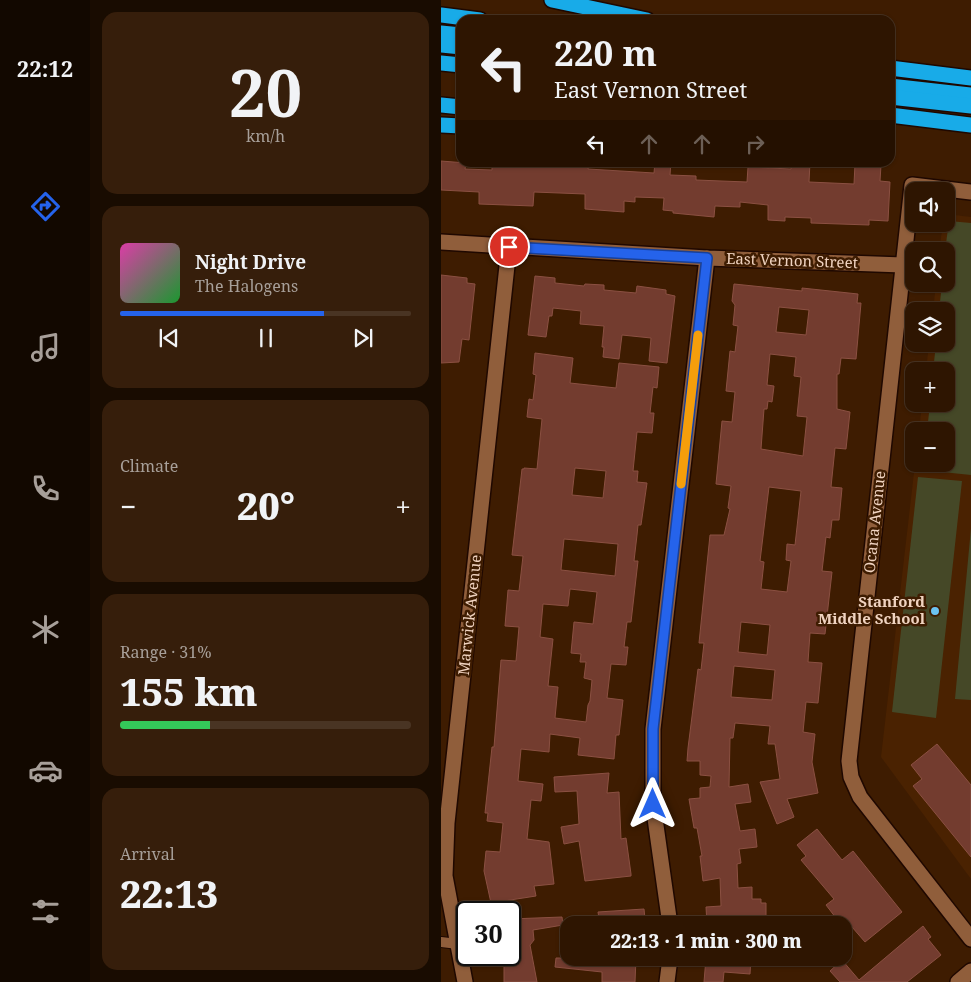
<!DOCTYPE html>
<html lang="en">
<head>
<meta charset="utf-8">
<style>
  body { margin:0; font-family:"Noto Serif",serif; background:#361e0b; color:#f1f3f6; height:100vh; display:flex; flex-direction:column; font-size:19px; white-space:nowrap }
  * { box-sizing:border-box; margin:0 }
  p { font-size:16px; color:#a79f99 }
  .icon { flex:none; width:28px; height:28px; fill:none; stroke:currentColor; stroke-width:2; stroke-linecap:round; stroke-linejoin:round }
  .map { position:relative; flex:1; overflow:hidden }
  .panel { display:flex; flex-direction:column; gap:12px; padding:12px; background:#190c01; width:351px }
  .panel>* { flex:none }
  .guide { position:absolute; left:15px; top:15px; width:439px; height:152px; border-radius:15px; box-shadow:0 1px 4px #0004,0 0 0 1px #493423; background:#2e1501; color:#f1f3f6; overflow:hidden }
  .fabs { position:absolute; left:464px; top:182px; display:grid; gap:10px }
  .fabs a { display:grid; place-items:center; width:50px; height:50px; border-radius:10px; background:#2e1501; box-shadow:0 1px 4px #0004,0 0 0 1px #493423; font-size:25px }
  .speed { position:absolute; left:15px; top:901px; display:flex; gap:10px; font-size:25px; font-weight:700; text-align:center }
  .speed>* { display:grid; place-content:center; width:65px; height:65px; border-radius:50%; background:#2e1501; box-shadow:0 1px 4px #0004,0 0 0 1px #493423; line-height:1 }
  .speed .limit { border:2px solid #111; border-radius:8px; background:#fff; color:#111 }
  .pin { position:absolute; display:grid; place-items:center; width:42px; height:42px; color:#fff; margin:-21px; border:2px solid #fff; border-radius:50%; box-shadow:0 1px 5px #0007 }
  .me { position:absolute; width:55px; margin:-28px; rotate:0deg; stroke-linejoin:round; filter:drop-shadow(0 0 4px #0008) }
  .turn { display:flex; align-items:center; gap:18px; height:105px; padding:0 15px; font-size:22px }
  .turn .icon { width:65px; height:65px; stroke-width:2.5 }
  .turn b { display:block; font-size:35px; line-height:42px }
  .lanes { display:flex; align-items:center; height:48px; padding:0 15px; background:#0003; justify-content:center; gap:25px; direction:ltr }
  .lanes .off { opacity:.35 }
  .big { font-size:38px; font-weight:800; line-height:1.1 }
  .panel .tile { flex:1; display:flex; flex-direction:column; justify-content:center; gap:8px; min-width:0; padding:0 18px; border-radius:15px; background:#361e0b }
  .panel .dial { align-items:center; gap:0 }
  .dial b { font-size:65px; line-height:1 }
  .song { display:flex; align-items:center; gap:15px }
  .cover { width:60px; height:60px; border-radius:8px; background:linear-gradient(135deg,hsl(320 70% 55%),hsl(130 70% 35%)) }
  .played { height:5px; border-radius:2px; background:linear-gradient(90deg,#2563eb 70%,#493423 70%) }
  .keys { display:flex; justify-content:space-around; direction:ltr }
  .heat { display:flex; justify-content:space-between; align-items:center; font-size:28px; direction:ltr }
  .charge { height:8px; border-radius:4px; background:linear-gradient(90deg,#34c759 31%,#493423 0) }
  .trip { position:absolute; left:119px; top:916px; width:292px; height:50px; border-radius:15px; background:#2e1501; box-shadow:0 1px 4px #0004,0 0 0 1px #493423; font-weight:800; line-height:50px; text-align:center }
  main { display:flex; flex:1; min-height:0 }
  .tabs { display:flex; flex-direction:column; width:90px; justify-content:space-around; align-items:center; background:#120800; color:#a79f99 }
  .tabs .icon { width:35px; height:35px }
  .tabs .selected { color:#2563eb }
  .tabs b { font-size:22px; color:#f1f3f6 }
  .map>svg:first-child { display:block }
  .built { fill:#4a2201 }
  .green { fill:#454827 }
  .building { fill:#733c2f; stroke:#8b5042; fill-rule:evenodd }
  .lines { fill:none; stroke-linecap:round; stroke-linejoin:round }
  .lane-casing { stroke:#1f0800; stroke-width:12 }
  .street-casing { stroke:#1f0800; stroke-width:18 }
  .highway-casing { stroke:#1f0800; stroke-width:18 }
  .lane { stroke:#905e3b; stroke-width:10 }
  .street { stroke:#905e3b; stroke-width:15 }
  .highway { stroke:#18abe8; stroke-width:15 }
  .route-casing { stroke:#184099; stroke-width:12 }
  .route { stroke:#2563eb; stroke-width:9 }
  .slow { stroke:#f59e0b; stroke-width:9 }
  .poi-dot { fill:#6bc3f2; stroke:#3e1c01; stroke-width:2 }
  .labels { text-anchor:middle; stroke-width:5; stroke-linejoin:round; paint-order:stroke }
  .street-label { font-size:15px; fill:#f0d3c0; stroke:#3e1c01 }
  .poi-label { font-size:15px; font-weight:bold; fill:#f0d3c0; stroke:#3e1c01; text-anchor:end }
</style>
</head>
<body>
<main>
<nav class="tabs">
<b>22:12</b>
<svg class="icon selected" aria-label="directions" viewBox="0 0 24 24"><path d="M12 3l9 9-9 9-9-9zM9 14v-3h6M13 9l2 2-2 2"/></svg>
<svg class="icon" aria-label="music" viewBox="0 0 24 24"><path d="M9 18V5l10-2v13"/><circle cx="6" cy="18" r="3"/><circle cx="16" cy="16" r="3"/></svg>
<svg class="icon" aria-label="phone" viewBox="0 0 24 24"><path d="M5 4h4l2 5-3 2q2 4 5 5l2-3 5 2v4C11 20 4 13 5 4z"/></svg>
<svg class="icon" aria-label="climate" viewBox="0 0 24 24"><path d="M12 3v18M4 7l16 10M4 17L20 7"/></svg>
<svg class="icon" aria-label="car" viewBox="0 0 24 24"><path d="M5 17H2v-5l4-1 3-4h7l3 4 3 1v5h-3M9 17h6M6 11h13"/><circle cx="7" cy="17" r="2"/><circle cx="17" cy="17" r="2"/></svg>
<svg class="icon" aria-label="filters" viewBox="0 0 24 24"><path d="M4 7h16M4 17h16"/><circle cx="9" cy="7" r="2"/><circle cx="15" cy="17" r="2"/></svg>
</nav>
<section class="panel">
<div class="tile dial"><b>20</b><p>km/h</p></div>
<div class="tile">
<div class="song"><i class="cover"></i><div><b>Night Drive</b><p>The Halogens</p></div></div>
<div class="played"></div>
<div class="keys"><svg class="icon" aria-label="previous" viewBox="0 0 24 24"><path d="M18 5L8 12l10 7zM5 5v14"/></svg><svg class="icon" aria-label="pause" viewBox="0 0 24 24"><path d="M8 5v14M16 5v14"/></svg><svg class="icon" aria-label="next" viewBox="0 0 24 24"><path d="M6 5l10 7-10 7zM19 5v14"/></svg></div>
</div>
<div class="tile"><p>Climate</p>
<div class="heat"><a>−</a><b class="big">20°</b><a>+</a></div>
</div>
<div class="tile"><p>Range · 31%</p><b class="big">155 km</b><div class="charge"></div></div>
<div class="tile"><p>Arrival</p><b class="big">22:13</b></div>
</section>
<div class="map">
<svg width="530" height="982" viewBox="0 0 530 982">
  <rect width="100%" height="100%" fill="#3e1c01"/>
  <path class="built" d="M 505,214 L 530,217 L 530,879 L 440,757 L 474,464 L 505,464 L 505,431 L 478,431 L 481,404 L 505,404 L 505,371 L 485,371 L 488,344 L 505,344 L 505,311 L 492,311 L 495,284 L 505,284 L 505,251 L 498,251 L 502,224 L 505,224 Z"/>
  <g class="green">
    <path d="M 508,221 L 530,223 L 530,475 L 482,470 L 483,464 L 505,464 L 505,431 L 486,431 L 489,404 L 505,404 L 505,371 L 492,371 L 495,344 L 505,344 L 505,311 L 498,311 L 501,284 L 505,284 L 504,251 Z"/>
    <path d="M 477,477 L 521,481 L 495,718 L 451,712 Z"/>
    <path d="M 530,528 L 530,700 L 514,699 Z"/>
  </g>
  <g class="building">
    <path d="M 0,161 L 25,163 L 24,169 L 51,170 L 51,164 L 91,165 L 91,162 L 148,162 L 147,169 L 213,173 L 214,162 L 230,162 L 229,175 L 255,176 L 255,180 L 306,182 L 307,167 L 350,169 L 351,162 L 369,162 L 368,182 L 413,184 L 414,164 L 440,165 L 439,181 L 449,182 L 447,221 L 428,220 L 428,225 L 370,223 L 370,218 L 344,217 L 344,221 L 327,220 L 327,205 L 299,202 L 299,207 L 274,206 L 273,217 L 232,213 L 232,211 L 222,210 L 223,198 L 194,197 L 194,202 L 183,201 L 183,212 L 144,209 L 144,194 L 93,192 L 92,206 L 38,204 L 38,192 L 0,190 Z"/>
    <path d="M 0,275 L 26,278 L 26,283 L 34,284 L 28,340 L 21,339 L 18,362 L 0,363 Z"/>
    <path d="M 94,276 L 114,278 L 114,283 L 143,286 L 144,284 L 163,285 L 163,290 L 195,293 L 196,286 L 225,290 L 225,294 L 234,296 L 226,363 L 208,361 L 210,338 L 181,335 L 178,359 L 162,357 L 163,347 L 161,347 L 163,326 L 139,324 L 140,311 L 112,308 L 111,316 L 108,316 L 105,337 L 87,335 Z"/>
    <path d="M 293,284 L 361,291 L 361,288 L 417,294 L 416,303 L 420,303 L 415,359 L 400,358 L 398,374 L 396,374 L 396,409 L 409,412 L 405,449 L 394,448 L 390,487 L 401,488 L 398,520 L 391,520 L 389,538 L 385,537 L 381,571 L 391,572 L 384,634 L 369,633 L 367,662 L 381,663 L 377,703 L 365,702 L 362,732 L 374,734 L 371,762 L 377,793 L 346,799 L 353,817 L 336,824 L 319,782 L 339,779 L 334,744 L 327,744 L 329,726 L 294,723 L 292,738 L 289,738 L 288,787 L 307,784 L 310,802 L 294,804 L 299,831 L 314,829 L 316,847 L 298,849 L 300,863 L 296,864 L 297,888 L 311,887 L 311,899 L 320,899 L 320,903 L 325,903 L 325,916 L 318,916 L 318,921 L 266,924 L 265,907 L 280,906 L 279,878 L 262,881 L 259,856 L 261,856 L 256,828 L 253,828 L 248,799 L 259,798 L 259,788 L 269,787 L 270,776 L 259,775 L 259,761 L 246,761 L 247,748 L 257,669 L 260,670 L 263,643 L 258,643 L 269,535 L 283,535 L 289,509 L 287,508 L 290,486 L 275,484 L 281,421 L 291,422 L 294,392 L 285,391 L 289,351 L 294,352 L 297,326 L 292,325 L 294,305 L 291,301 ZM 338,307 L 368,310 L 365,335 L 335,332 ZM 329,354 L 355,357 L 353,376 L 360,377 L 356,416 L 366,417 L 362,456 L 320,449 L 323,409 L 326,409 L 327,401 L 331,402 L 333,386 L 326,385 ZM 328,487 L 360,491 L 354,545 L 346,544 L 345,560 L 350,561 L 346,592 L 320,589 L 323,562 L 319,561 ZM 300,622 L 329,625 L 326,655 L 297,652 ZM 293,666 L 334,670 L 331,700 L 290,697 Z"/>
    <path d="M 94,353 L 132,358 L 129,383 L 175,388 L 178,363 L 218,367 L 216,388 L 212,387 L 209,413 L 213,413 L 211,433 L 196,432 L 192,471 L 197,471 L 196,482 L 206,483 L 200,525 L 197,525 L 196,535 L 193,561 L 197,561 L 190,622 L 186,622 L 183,647 L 187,647 L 185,665 L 170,664 L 166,698 L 182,700 L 178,735 L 175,735 L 173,759 L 137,755 L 139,738 L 109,734 L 108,752 L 80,749 L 77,781 L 102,784 L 100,801 L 90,800 L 86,839 L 108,842 L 113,884 L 93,886 L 95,896 L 50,903 L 43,871 L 45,851 L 59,852 L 62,823 L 46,821 L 47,813 L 44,813 L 51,747 L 53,747 L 60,660 L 75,661 L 78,627 L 64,626 L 67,590 L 78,591 L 82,556 L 71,555 L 81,469 L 83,469 L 83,468 L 96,469 L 101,419 L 86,417 L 88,399 L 92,400 L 95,375 L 92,374 ZM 134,468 L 165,471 L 162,498 L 131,495 ZM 123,539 L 177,544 L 174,576 L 120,570 ZM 129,589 L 156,592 L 152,624 L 133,622 L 130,653 L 140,654 L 139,662 L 145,662 L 143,678 L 151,680 L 149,701 L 147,705 L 145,722 L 114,718 L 117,687 L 107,686 L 112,639 L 99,637 L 102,604 L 127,606 Z"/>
    <path d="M 496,744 L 530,785 L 530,857 L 472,786 L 481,779 L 470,765 Z"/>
    <path d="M 168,773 L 166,793 L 178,792 L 180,839 L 185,838 L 190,874 L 190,876 L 144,881 L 138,841 L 123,844 L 120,827 L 138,824 L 136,791 L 114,792 L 113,777 Z"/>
    <path d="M 376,829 L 401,860 L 412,851 L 461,912 L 424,942 L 411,927 L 408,930 L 397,916 L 395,918 L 385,905 L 393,899 L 360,860 L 365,856 L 356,845 Z"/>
    <path d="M 203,909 L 204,919 L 159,925 L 157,912 Z"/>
    <path d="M 121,917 L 122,925 L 92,930 L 93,940 L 89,945 L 96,982 L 63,982 L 63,955 L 69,955 L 69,919 Z"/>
    <path d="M 482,926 L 490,937 L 487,939 L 500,955 L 466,982 L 399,982 L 389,971 L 401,960 L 418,980 Z"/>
    <path d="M 115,958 L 195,958 L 194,982 L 161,982 L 161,972 L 114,967 Z"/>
    <path d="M 265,958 L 310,958 L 309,974 L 283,972 L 282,982 L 263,982 Z"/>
  </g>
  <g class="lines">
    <g class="lane-casing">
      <path id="lane" d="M 0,942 L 17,944"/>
    </g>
    <g class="street-casing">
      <g id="street">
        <path d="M 530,192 L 471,185 L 408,761 L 410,777 L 419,797 L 530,939"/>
        <path d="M 0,242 L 266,258 L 462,265"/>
        <path d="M 229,925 L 212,804 L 212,729 L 266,258"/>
        <path d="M 24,982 L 4,876 L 6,823 L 68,247"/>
        <path d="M 226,982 L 229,958"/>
        <path d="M 517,982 L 530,971"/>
      </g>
    </g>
    <g class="highway-casing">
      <g id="highway">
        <path d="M 111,0 L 206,20"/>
        <path d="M 0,15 L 39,20"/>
        <path d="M 0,33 L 20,35"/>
        <path d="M 0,45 L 20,47"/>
        <path d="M 0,63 L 20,65"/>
        <path d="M 449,68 L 530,78"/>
        <path d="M 449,86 L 530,95"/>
        <path d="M 449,97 L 530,106"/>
        <path d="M 0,105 L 20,107"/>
        <path d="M 449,115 L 530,125"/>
        <path d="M 0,125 L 20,126"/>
      </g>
    </g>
    <use href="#lane" class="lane"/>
    <use href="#street" class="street"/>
    <use href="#highway" class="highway"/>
  </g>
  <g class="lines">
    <g class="route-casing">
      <path id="route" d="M 68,247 L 266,258 L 212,729 L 212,804"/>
    </g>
    <use href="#route" class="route"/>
    <path class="slow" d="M 240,484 L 257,335"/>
  </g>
  <circle class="poi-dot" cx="494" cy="611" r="5"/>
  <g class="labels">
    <g class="street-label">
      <text transform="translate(351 261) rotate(2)" y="5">East Vernon Street</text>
      <text transform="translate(434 522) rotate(-84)" y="5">Ocana Avenue</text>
      <text transform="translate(29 615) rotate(-84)" y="5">Marwick Avenue</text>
    </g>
    <g class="poi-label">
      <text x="484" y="607">Stanford<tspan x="484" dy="17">Middle School</tspan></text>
    </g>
  </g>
</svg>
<div class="fabs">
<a><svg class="icon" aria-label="sound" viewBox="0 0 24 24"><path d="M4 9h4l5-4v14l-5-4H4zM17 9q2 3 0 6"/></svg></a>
<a><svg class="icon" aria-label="search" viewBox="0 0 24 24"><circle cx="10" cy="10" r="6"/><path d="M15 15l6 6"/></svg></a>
<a><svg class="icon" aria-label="layers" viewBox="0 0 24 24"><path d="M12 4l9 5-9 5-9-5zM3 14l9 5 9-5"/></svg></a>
<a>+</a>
<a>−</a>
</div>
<div class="speed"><div class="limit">30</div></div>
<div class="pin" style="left:68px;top:247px;background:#d93025"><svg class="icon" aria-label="arrive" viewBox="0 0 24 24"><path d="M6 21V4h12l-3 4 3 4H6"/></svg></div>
<svg class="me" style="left:212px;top:804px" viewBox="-20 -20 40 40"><path d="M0-17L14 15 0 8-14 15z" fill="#2563eb" stroke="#fff" stroke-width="4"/></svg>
<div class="trip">22:13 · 1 min · 300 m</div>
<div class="guide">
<div class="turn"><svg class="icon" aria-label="left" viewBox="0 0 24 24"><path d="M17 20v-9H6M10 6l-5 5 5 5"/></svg><div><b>220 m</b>East Vernon Street</div></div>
<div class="lanes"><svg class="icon" aria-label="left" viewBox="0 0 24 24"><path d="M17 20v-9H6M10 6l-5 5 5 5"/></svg><svg class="icon off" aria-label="ahead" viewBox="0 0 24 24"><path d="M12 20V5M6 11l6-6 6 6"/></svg><svg class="icon off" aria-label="ahead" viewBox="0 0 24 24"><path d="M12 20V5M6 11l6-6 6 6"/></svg><svg class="icon off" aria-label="right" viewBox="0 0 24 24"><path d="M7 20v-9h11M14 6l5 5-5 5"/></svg></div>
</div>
</div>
</main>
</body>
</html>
